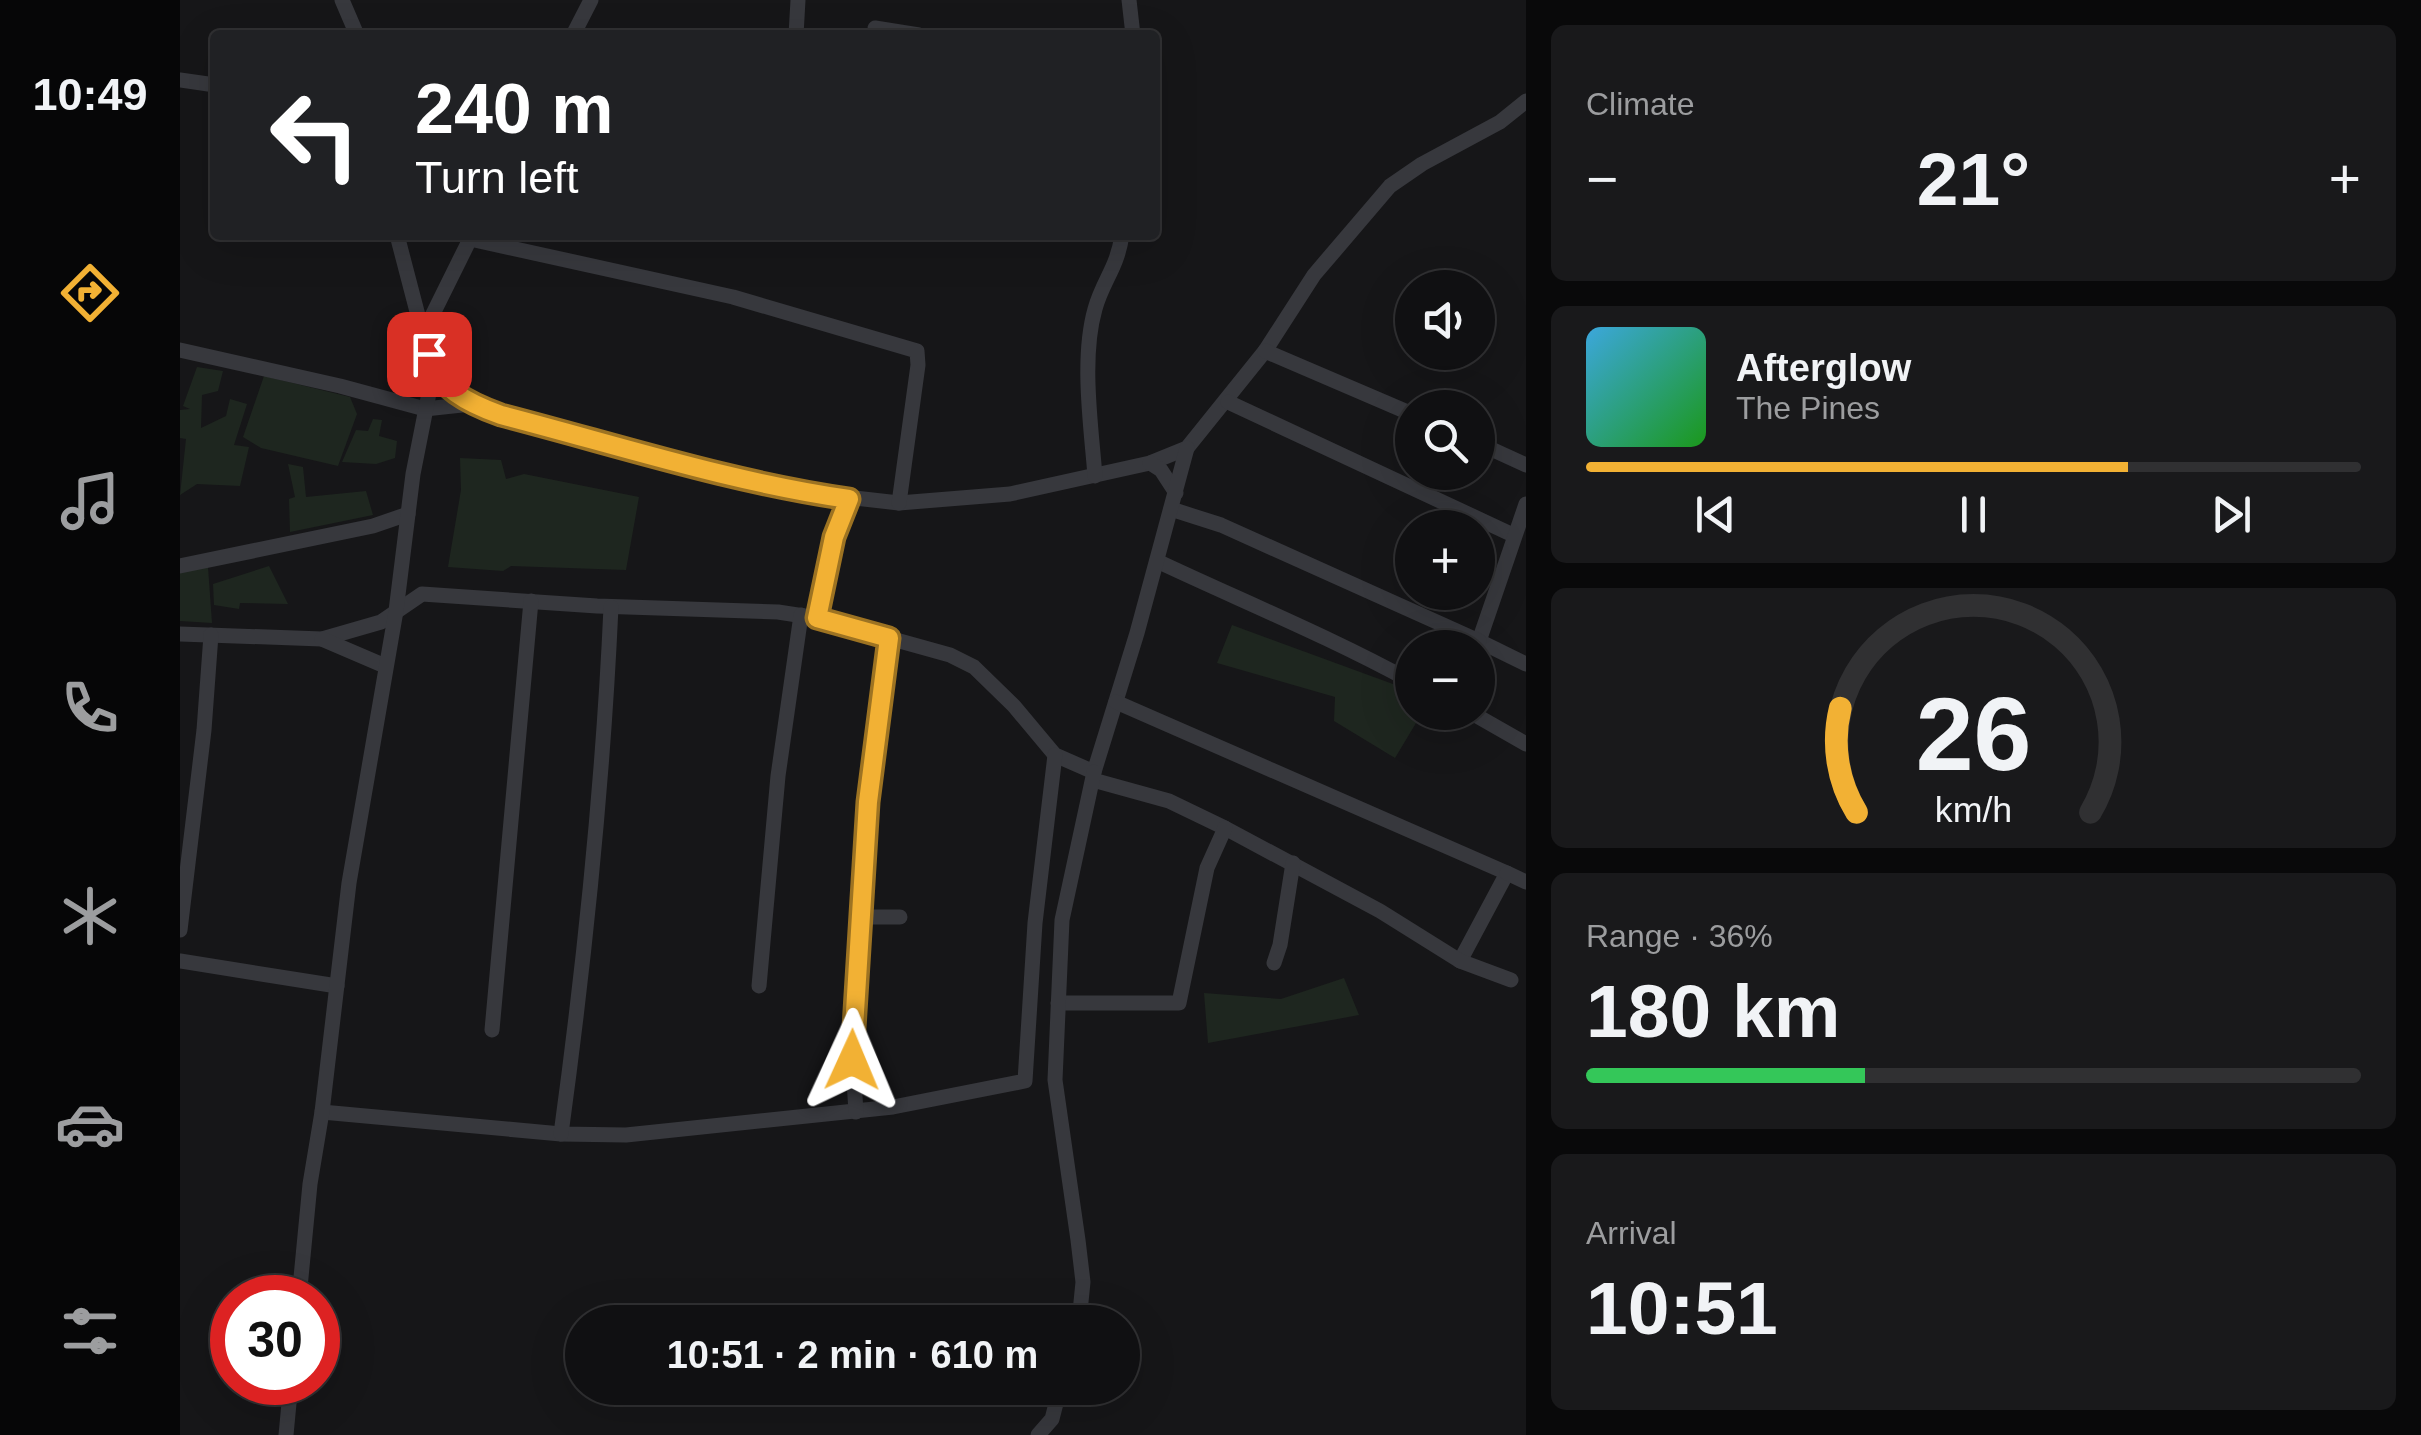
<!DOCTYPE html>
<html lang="en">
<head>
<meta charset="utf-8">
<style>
  body { margin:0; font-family:Arial,sans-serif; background:#19191b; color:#f1f3f6; height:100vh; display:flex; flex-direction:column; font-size:38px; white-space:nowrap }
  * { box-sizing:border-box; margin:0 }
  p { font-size:32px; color:#9c9d9f }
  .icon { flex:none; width:55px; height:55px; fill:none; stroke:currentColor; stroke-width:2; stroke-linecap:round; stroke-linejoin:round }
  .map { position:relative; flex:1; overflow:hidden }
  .sheet { display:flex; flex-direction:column; gap:25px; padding:25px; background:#09090a; width:895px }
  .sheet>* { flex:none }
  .hud { position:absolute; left:30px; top:30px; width:950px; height:210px; border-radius:10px; box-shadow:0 10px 40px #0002,0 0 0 2px #303032; background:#202124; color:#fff; overflow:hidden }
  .buttons { position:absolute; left:1215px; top:270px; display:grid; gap:20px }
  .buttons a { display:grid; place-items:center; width:100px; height:100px; border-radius:50%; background:#101012; box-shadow:0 10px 40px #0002,0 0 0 2px #303032; font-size:50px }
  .speed { position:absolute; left:30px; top:1275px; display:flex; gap:20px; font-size:50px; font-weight:700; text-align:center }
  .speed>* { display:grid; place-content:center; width:130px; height:130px; border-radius:50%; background:#101012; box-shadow:0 10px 40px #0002,0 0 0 2px #303032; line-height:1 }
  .speed .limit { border:15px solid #d22; background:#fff; color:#111 }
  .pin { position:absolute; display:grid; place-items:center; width:85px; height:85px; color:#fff; margin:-42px; border-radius:20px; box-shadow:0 5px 15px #0006 }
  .me { position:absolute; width:110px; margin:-55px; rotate:1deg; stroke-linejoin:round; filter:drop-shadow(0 0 8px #0008) }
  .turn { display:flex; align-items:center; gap:35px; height:210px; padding:0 40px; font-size:45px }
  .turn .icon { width:130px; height:130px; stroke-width:2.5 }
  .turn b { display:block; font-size:70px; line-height:85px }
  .big { font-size:75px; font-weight:700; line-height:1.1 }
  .sheet .tile { flex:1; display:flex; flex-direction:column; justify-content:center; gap:15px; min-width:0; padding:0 35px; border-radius:15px; background:#19191b }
  .sheet .dial { align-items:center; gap:0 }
  .dial svg { height:260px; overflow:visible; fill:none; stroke:#303032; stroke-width:7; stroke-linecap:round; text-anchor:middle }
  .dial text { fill:#f1f3f6; stroke:none }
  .song { display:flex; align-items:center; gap:30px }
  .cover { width:120px; height:120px; border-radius:15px; background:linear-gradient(135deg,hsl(200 70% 55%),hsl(120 70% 35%)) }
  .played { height:10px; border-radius:5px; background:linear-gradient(90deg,#f2b134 70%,#303032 70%) }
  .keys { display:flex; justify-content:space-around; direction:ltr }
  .heat { display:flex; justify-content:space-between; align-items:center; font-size:55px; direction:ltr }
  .charge { height:15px; border-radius:8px; background:linear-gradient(90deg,#34c759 36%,#303032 0) }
  .trip { position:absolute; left:385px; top:1305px; width:575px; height:100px; border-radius:50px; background:#101012; box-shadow:0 10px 40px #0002,0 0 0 2px #303032; font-weight:700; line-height:100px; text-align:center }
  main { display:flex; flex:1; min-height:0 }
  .tab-bar { display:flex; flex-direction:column; width:180px; justify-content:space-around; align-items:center; background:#060607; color:#9c9d9f }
  .tab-bar .icon { width:70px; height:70px }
  .tab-bar .current { color:#f2b134 }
  .tab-bar b { font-size:45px; color:#f1f3f6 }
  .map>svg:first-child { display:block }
  .green { fill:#1e261f }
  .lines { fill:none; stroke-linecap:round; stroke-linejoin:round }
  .minor { stroke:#37383d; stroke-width:15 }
  .route-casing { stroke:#9d7322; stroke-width:25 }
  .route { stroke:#f2b134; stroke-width:18 }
</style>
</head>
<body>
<main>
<nav class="tab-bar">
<b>10:49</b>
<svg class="icon current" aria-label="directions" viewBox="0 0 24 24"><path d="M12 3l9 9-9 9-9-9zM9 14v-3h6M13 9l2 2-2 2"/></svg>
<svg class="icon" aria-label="music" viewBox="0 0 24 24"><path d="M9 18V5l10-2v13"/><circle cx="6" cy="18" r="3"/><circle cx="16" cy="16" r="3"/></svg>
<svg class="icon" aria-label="phone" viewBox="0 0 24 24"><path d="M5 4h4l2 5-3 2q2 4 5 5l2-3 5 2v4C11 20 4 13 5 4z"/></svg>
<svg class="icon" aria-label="climate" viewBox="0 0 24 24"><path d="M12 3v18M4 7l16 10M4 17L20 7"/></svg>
<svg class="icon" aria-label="car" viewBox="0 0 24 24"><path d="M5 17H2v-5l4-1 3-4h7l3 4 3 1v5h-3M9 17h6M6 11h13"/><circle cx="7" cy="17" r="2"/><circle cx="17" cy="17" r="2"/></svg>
<svg class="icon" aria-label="filters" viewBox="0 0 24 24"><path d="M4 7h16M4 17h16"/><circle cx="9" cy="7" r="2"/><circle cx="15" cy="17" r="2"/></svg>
</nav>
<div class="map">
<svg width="1346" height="1435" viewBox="0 0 1346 1435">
  <rect width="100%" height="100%" fill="#161618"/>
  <g class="green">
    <path d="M 17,367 L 43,371 L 38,391 L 22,395 L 21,428 L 46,416 L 50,399 L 67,404 L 54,445 L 69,447 L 60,486 L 17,484 L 0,495 L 6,439 L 0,438 L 0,410 L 10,409 L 3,406 Z"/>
    <path d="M 84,376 L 170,397 L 177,414 L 158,466 L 81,448 L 63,437 Z"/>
    <path d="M 193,419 L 202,420 L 199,436 L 217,441 L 215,458 L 196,464 L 162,462 L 176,430 L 188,431 Z"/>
    <path d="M 280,458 L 321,460 L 326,479 L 344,474 L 459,497 L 446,570 L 331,566 L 323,571 L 268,567 L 281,490 Z"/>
    <path d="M 108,464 L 123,467 L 126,497 L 186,491 L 193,515 L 110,532 L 109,499 L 115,497 Z"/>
    <path d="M 89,566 L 108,604 L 60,603 L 59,609 L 34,605 L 33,584 Z"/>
    <path d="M 28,567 L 32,623 L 0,621 L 0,571 Z"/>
    <path d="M 1052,625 L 1232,691 L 1232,712 L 1242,713 L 1215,758 L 1154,721 L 1155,697 L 1037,663 Z"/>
    <path d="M 1164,978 L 1179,1015 L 1028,1043 L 1024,993 L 1101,999 Z"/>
  </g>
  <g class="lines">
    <g class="minor">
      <path d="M 162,0 L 177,35"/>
      <path d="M 949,0 L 953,35"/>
      <path d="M 695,28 L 739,35"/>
      <path d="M 393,35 L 411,0"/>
      <path d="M 616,35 L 618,0"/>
      <path d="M 0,80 L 35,85"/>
      <path d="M 217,235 L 253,373 L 291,404 L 536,475 L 604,490 L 719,503 L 830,494 L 970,463 L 1007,448 L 1085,351 L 1134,275 L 1210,186 L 1242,164 L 1320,122 L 1346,101"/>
      <path d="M 290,239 L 553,297 L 737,351 L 738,365 L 719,503"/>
      <path d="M 244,332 L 292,235"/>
      <path d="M 0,350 L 160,386 L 245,409 L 291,404"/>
      <path d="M 1085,351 L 1232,414"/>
      <path d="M 1048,402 L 1333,535"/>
      <path d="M 1298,443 L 1346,465"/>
      <path d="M 970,463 L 981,470 L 996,493"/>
      <path d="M 915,476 C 911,425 901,358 915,309 C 923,280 937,269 942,235"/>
      <path d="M 1346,504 L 1299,641 L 1346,664"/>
      <path d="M 991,509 L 1041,525 L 1299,641"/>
      <path d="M 977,561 C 1062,601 1150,637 1232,682"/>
      <path d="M 0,566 L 193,526 L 228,514"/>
      <path d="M 637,618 L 654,537 L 669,499"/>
      <path d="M 0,634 L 142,639 L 201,622 L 242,594 L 417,606 L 598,612 L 637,618 L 770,655 L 794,667 L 834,706 L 875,755 L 914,772 L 957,633 L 1007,448"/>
      <path d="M 142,639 L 205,666"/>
      <path d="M 936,702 L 1327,873 L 1280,961"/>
      <path d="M 1290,712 L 1346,744"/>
      <path d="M 913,780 L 989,801 L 1045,828 L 1200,911 L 1280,961 L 1331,980"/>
      <path d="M 1327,873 L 1346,882"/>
      <path d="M 680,917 L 720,917"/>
      <path d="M 0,930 L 24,730 L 31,635"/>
      <path d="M 0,961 L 157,986"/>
      <path d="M 1094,963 L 1100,945 L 1113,863"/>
      <path d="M 579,986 L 598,776 L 621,615"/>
      <path d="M 878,1003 L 999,1003 L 1027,868 L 1045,828"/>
      <path d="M 312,1030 L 351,601"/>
      <path d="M 142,1112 L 381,1134 L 446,1135 L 713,1107 L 845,1081 L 855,923 L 875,755"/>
      <path d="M 676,1112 L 671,1033 L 688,801 L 709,638"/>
      <path d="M 381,1134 C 405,958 423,784 431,607"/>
      <path d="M 119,1298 L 130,1184 L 142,1112 L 169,883 L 216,611 L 233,474 L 253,373"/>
      <path d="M 899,1322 L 903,1282 L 898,1240 L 875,1080 L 882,920 L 914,772"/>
      <path d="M 106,1435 L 111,1382"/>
      <path d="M 858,1435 L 872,1419 L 880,1388"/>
    </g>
  </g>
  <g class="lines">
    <g class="route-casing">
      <path id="route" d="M 249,354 C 256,388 290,404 321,415 C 437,445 550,482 669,499 L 654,537 L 637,618 L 709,638 L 688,802 L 672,1060"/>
    </g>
    <use href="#route" class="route"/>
  </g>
</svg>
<div class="buttons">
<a><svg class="icon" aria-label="sound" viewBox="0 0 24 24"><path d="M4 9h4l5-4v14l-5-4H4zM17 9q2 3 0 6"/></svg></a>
<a><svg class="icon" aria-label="search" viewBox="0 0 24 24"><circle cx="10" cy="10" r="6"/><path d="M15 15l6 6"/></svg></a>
<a>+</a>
<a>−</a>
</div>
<div class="speed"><div class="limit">30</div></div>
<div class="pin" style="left:249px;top:354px;background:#d93025"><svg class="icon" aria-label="arrive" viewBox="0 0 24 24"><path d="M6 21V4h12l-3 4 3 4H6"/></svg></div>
<svg class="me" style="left:672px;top:1060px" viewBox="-20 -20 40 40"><path d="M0-17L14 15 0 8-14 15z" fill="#f2b134" stroke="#fff" stroke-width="4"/></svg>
<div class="trip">10:51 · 2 min · 610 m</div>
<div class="hud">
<div class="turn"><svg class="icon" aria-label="left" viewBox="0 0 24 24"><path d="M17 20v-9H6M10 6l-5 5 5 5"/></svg><div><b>240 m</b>Turn left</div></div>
</div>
</div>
<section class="sheet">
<div class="tile"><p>Climate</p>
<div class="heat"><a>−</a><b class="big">21°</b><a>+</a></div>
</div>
<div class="tile">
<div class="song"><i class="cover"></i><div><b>Afterglow</b><p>The Pines</p></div></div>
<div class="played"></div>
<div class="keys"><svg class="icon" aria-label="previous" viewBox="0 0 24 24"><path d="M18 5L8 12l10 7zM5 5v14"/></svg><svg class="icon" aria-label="pause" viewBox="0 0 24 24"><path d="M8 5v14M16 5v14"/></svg><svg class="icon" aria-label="next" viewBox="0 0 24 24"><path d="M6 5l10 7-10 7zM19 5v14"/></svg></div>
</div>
<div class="tile dial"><svg viewBox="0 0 100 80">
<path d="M14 69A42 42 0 1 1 86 69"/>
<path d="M14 69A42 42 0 0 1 9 37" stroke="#f2b134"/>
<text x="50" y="56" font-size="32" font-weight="700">26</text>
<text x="50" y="72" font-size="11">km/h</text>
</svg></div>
<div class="tile"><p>Range · 36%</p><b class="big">180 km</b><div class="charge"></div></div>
<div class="tile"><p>Arrival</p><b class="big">10:51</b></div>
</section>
</main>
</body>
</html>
